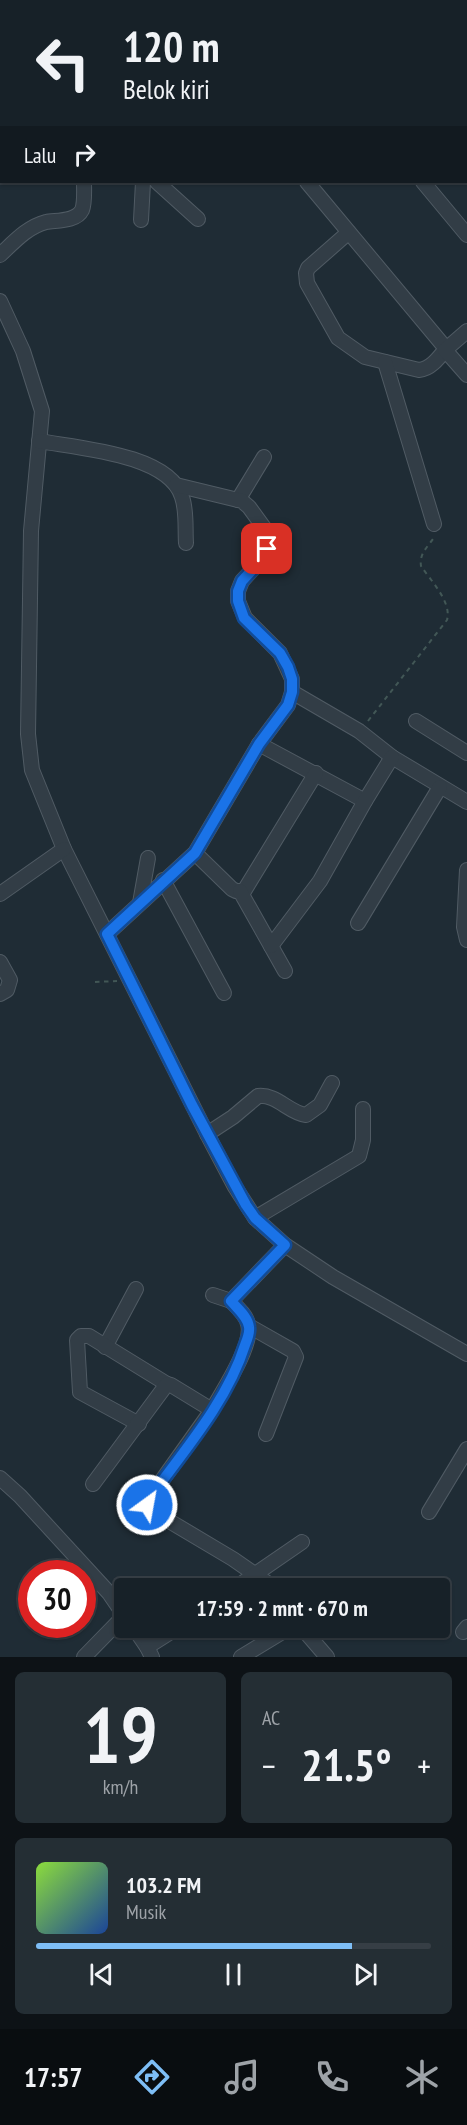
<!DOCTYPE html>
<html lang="id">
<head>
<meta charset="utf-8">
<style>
  body { margin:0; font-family:"PT Sans Narrow",sans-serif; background:#242e34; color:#f1f3f6; height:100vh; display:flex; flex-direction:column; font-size:22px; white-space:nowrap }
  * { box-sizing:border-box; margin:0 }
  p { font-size:20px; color:#9ea3a8 }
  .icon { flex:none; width:33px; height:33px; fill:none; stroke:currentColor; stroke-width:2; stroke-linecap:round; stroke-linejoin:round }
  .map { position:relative; height:1657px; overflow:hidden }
  .side { display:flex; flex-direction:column; gap:15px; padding:15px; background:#0d1216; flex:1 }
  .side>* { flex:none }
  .top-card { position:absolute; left:0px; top:0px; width:468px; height:183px; box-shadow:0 2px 4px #0004,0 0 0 2px #363e45; background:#172128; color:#f1f3f6; overflow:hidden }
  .speed { position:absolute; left:18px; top:1560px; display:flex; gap:12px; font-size:30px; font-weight:700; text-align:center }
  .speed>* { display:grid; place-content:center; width:78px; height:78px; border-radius:50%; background:#172128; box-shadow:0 2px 4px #0004,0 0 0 2px #363e45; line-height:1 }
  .speed .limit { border:9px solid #d22; background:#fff; color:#111 }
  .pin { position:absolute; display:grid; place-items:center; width:51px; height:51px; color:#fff; margin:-26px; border-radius:12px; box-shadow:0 3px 9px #0006 }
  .me { position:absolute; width:66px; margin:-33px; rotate:32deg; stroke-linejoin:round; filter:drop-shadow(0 0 4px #0008) }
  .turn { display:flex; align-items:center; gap:21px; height:126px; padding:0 24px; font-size:27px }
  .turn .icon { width:78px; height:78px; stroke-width:2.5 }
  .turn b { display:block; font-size:42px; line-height:51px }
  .then { display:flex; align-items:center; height:57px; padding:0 24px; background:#0003; gap:12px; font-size:22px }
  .big { font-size:45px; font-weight:700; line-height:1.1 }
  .side .widget { flex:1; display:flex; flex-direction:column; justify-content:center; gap:9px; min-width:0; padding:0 21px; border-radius:9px; background:#242e34 }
  .side .dial { align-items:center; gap:0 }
  .dial b { font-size:78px; line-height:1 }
  .song { display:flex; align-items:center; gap:18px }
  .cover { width:72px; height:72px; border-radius:9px; background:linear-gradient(135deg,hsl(90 70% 55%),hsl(220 70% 35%)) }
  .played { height:6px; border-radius:3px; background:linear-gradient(90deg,#7ebef6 80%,#363e45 80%) }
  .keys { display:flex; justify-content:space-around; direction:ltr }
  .heat { display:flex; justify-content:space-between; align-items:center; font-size:33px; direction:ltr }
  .side .tiles { flex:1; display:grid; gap:15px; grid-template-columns:1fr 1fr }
  .widget:last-child { grid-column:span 2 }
  .trip { position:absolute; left:114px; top:1578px; width:336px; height:60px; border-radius:6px; background:#172128; box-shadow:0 2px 4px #0004,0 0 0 2px #363e45; font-weight:700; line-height:60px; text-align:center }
  .tabs { display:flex; height:96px; justify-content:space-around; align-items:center; background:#090d10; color:#9ea3a8 }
  .tabs .icon { width:42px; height:42px }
  .tabs .selected { color:#7ebef6 }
  .tabs b { font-size:27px; color:#f1f3f6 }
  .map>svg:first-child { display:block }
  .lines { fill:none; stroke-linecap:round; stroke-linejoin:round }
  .minor-casing { stroke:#505b64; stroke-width:16 }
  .path { stroke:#425756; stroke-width:2; stroke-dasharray:4.5 4.5; stroke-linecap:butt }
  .minor { stroke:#323d46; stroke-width:14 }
  .route-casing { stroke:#114b97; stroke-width:15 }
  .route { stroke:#1a73e8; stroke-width:10 }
</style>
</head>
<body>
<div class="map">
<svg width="467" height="1657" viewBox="0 0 467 1657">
  <rect width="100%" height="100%" fill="#1f2c35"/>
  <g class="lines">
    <g class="minor-casing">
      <g id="minor">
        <path d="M 84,0 L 85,2"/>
        <path d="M 269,0 L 271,2"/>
        <path d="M 150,2 L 153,2"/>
        <path d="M 436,2 L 438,0"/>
        <path d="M 0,57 L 2,58"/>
        <path d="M 0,94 L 2,87"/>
        <path d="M 157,182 L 198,219"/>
        <path d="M 307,182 L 443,345 L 445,350 C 438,359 430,369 419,370 L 365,357 L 338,338 L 307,283 L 306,273 L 308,268 L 349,232"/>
        <path d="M 423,182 L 467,235"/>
        <path d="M 141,220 L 143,182"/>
        <path d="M 0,255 C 14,242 27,227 46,222 C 56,220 76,222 82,210 C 85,203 84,190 84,182"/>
        <path d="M 0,301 L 23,351 L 42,411 L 31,531 L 28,734 L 32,770 L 64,849 L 207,1134 L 235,1187 L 255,1218 L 285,1245 L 333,1277 L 467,1354"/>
        <path d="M 467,331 L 445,350 L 467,375"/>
        <path d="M 385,362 L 434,524"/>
        <path d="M 39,441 C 77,448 169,454 182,497 C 187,511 185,529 186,543"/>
        <path d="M 238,500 L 264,457"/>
        <path d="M 292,692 L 359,731 L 392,757 L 467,802"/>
        <path d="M 416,721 L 467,753"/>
        <path d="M 259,744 L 365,801"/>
        <path d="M 195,853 L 232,889 L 236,891 L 244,891 L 316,773"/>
        <path d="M 467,870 L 464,927 L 467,940"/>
        <path d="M 163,880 L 224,993"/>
        <path d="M 240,891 L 285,971"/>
        <path d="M 0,894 L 64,849"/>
        <path d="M 140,903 L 148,858"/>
        <path d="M 358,923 L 440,787"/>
        <path d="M 107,934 L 195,853 L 259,744 L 288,705 L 292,692 L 292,679 L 280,653 L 245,618 L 238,601 L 238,591 L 242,581 L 264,557 L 268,539 L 265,529 L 249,507 L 242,501 L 176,485"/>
        <path d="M 271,946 L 320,881 L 365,801 L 392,757"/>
        <path d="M 0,962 L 10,980 L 7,990 L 0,994"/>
        <path d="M 207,1134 L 233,1117 L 258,1096 C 277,1094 289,1113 306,1115 L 320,1105 L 332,1083"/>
        <path d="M 255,1218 L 359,1156 L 363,1140 L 363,1109"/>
        <path d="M 213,1295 L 231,1301"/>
        <path d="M 249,1326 L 293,1351 L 296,1357 L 266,1434"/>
        <path d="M 105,1347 L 136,1289"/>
        <path d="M 212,1410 C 222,1392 254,1344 248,1324 C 246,1315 238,1308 231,1301 L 285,1245"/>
        <path d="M 139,1424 L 80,1392 L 77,1340 L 81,1336 L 89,1336 L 167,1384"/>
        <path d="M 0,1478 L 20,1496 L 109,1593 L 124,1615"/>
        <path d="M 93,1484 L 167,1384 L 171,1385 L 212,1410 L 148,1500 L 147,1505 L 149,1509 L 233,1559 L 266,1582 L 272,1588"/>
        <path d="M 429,1512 L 467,1449"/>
        <path d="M 235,1588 L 302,1542"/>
        <path d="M 134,1628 L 147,1647 L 152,1657"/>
        <path d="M 302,1628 L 327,1657"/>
        <path d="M 463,1632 L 467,1627"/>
        <path d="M 147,1647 L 177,1628"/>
        <path d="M 84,1657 L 124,1616"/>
        <path d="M 241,1657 L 289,1628"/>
      </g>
    </g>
    <g class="path">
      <path d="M 368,721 L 447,620 C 452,602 431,581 421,566 C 419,553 428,547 435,536"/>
      <path d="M 95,982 L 117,981"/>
    </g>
    <use href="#minor" class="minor"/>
  </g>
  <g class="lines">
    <g class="route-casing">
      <path id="route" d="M 147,1505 L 148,1500 C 183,1452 227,1402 245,1345 C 247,1340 250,1333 249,1327 C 248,1317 238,1309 231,1301 L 285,1245 L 255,1218 L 246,1205 L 192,1105 L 107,934 L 195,853 L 259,744 L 288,705 L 292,692 L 292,679 L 288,667 L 280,653 L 244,618 L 238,601 L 238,591 L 242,581 L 264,557 L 267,549"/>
    </g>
    <use href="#route" class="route"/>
  </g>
</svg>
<div class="speed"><div class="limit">30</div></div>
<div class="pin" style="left:267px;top:549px;background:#d93025"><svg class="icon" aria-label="arrive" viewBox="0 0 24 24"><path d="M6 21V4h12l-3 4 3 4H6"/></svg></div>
<svg class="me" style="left:147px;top:1505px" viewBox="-20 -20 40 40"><circle r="17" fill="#1a73e8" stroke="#fff" stroke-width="3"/><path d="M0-11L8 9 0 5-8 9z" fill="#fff"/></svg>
<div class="trip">17:59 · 2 mnt · 670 m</div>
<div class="top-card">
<div class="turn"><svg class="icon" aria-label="left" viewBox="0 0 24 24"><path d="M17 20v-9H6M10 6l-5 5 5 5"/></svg><div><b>120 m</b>Belok kiri</div></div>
<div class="then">Lalu<svg class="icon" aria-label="right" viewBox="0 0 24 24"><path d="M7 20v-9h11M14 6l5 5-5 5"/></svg></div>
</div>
</div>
<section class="side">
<div class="tiles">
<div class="widget dial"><b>19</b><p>km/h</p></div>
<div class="widget"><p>AC</p>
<div class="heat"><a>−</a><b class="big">21.5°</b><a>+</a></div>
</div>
<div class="widget">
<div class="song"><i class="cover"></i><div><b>103.2 FM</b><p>Musik</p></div></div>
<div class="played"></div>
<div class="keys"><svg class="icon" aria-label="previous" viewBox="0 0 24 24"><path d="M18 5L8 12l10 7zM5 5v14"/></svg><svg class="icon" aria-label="pause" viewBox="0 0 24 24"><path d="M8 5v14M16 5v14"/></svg><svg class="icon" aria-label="next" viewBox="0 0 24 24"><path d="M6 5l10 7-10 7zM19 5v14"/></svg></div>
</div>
</div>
</section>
<nav class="tabs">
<b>17:57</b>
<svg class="icon selected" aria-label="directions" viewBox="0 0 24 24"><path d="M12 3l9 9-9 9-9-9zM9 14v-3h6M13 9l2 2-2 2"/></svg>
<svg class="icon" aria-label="music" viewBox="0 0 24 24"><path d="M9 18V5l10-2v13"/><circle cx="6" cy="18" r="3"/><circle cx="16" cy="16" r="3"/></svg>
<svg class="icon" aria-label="phone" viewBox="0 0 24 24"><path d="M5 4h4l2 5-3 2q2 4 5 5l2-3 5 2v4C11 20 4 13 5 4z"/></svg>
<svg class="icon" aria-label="climate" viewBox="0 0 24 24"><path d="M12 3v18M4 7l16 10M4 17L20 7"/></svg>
</nav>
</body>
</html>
